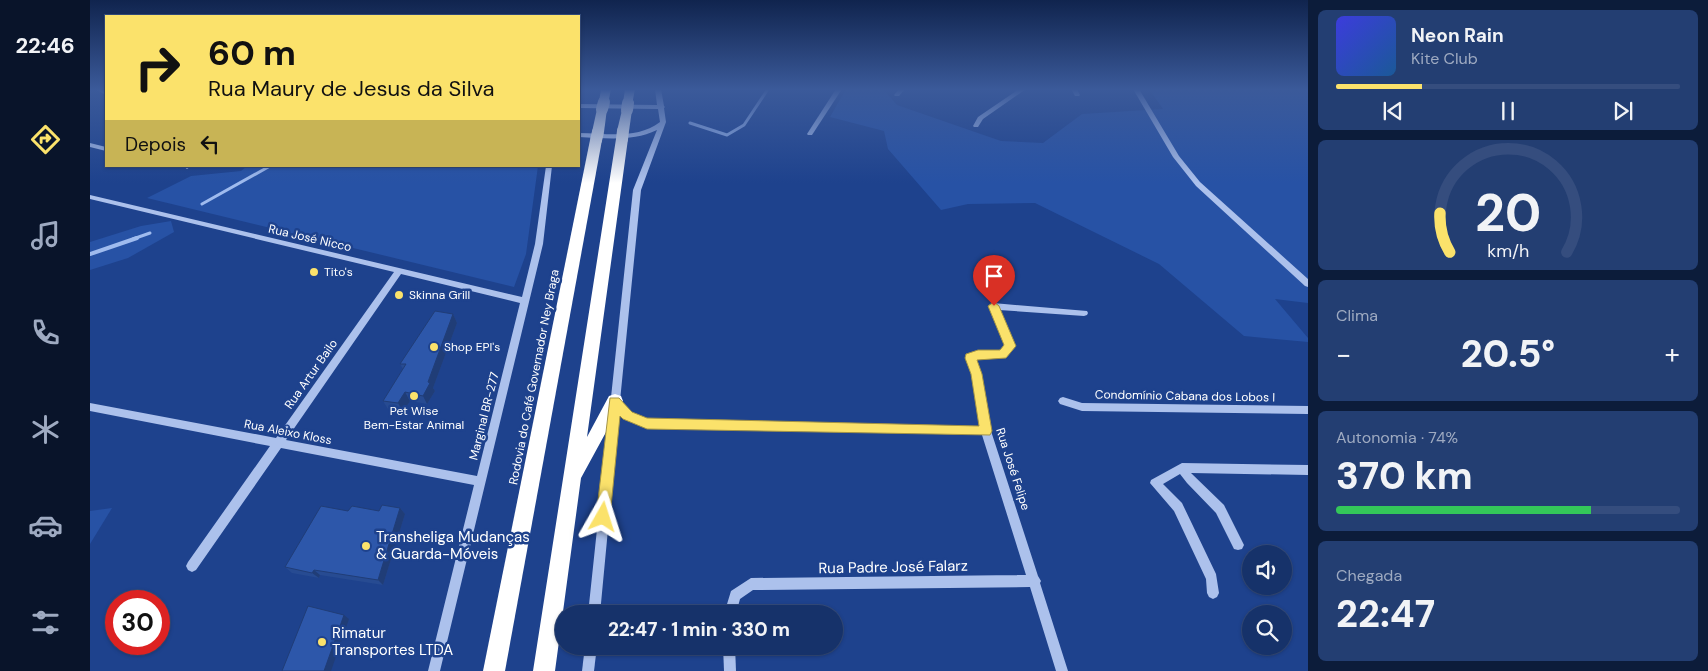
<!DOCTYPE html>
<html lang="pt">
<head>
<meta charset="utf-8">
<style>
  body { margin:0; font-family:"DM Sans",sans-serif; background:#233e72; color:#f1f3f6; height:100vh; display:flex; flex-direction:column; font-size:19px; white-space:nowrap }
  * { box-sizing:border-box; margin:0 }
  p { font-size:16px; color:#9eaac1 }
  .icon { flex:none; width:28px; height:28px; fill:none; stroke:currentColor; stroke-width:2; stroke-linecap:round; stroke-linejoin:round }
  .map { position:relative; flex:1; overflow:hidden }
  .side { display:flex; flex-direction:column; gap:10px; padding:10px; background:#0c1c3a; width:400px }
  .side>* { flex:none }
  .top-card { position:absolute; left:15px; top:15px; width:475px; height:152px; border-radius:0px; box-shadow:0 1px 4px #0004,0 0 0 1px #354d7e; background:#fbe26b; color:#111; overflow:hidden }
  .fabs { position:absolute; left:1152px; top:545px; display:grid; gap:10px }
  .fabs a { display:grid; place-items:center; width:50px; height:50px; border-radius:50%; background:#16326a; box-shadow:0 1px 4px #0004,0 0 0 1px #354d7e; font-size:25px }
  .speed { position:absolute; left:15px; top:590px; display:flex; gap:10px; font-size:25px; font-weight:700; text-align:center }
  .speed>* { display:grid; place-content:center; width:65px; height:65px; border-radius:50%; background:#16326a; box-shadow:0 1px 4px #0004,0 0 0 1px #354d7e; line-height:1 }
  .speed .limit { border:8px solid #d22; background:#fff; color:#111 }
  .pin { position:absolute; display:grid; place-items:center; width:42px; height:42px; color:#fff; margin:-51px -21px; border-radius:50% 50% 50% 0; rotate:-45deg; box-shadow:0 0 5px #0007 }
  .pin .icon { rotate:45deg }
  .me { position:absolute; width:55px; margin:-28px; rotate:6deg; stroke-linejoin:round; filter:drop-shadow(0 0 4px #0008) }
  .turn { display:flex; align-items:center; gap:18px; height:105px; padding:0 20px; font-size:22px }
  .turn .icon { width:65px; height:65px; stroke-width:2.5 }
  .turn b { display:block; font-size:35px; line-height:42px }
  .then { display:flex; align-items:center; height:48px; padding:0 20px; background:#0003; gap:10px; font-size:19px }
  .big { font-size:38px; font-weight:800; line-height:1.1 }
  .side .tile { flex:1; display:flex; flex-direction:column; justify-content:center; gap:8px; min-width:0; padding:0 18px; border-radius:8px; background:#233e72 }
  .side .dial { align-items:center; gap:0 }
  .dial svg { height:130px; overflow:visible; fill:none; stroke:#354d7e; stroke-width:7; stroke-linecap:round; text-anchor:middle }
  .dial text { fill:#f1f3f6; stroke:none }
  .song { display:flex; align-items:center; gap:15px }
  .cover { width:60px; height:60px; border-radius:8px; background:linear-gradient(135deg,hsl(240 70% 55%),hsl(210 70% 35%)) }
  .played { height:5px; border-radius:2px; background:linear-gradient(90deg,#fbe26b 25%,#354d7e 25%) }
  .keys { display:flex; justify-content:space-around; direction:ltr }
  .heat { display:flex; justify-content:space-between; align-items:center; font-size:28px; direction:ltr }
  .charge { height:8px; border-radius:4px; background:linear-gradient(90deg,#34c759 74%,#354d7e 0) }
  .trip { position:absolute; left:465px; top:605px; width:288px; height:50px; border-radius:25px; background:#16326a; box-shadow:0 1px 4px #0004,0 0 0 1px #354d7e; font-weight:800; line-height:50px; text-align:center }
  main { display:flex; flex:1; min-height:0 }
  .tabs { display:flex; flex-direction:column; width:90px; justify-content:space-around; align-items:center; background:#09142a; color:#9eaac1 }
  .tabs .icon { width:35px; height:35px }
  .tabs .on { color:#fbe26b }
  .tabs b { font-size:22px; color:#f1f3f6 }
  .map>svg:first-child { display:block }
  .green { fill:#2752a5 }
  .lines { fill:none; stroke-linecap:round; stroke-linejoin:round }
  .stream-far1 { stroke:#9fbbee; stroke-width:3 }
  .stream { stroke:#9fbbee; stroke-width:4 }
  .minor { fill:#acc1ec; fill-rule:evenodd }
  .highway { fill:#fff; fill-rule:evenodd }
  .highway-bridge { stroke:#fff; stroke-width:12 }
  .wall { fill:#274b92 }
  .shaded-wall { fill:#203d77 }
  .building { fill:#2d57aa; stroke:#203d77 }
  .route { fill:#fbe26b; stroke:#a39346 }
  .poi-dot { fill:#fbe26b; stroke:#1e428d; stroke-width:2 }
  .labels { text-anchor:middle; stroke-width:5; stroke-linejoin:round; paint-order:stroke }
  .street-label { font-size:12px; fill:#fff; stroke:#1e428d }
  .poi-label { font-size:12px; fill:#fff; stroke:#1e428d; text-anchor:start }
  .near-poi-label { font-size:15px; fill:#fff; stroke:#1e428d; text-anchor:start }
  .near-street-label { font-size:15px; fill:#fff; stroke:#1e428d }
</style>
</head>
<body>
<main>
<nav class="tabs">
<b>22:46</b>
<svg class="icon on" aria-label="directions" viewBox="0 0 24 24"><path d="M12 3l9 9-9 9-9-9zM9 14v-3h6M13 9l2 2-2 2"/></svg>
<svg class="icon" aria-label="music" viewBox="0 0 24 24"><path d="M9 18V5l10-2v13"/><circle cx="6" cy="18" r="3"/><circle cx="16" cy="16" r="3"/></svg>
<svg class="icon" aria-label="phone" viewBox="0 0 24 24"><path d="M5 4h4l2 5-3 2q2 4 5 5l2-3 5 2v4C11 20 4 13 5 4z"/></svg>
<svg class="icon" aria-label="climate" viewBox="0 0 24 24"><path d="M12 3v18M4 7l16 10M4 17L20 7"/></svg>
<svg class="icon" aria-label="car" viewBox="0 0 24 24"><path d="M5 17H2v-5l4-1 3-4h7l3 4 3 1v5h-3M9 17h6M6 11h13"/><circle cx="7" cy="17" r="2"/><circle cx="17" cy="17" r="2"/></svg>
<svg class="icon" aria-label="filters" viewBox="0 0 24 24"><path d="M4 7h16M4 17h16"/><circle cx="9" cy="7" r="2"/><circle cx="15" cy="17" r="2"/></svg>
</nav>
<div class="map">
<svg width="1218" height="671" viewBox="0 0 1218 671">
  <rect width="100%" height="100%" fill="#1e428d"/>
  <g class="green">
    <path d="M 756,89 L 793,89 L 807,105 L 911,141 L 953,143 L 992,114 L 1073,109 L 1059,89 L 1218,89 L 1218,303 L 1185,299 L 1218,338 L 1218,342 L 1154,336 L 1069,264 L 945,203 L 878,204 L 851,210 L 798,149 L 794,131 L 740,117 Z"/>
    <path d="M 157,166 L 448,166 L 436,254 L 424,287 L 57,198 L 101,176 L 151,171 Z"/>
    <path d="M 81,221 L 84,232 L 38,258 L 0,270 L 0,242 L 51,226 Z"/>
    <path d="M 22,508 L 0,544 L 0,511 Z"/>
  </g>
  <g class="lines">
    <g class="stream-far1">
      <path d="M 600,123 L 637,135 L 654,125 L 678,89"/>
      <path d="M 112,204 L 180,166"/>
      <path d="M 43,239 L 60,233"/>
    </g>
    <path class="stream" d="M 0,254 L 47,238"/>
    <g class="minor">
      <path d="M 5,89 L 13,89 L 16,91 L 16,95 Z"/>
      <path d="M 565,89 L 571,89 L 574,106 L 575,107 L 574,108 L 576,122 L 551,190 L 530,401 L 540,413 L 557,419 L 890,427 L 881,374 L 876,358 C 887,345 897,354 909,350 C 911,350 915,346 916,345 L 899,306 L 900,304 L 903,303 L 997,311 L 998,313 L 997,315 L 994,316 L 909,310 L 925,346 L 915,356 L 889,358 L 886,359 L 891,374 L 901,431 L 948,576 L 951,581 L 950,583 L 978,671 L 966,671 L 940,587 L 663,590 L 650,599 L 646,614 L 634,614 L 641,591 L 661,578 L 936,575 L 892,435 L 557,427 L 534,419 L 529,413 L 510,614 L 498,614 L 543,190 L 567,130 C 542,142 515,138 489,137 L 489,133 C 517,133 546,140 570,122 L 568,109 L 489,108 L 489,104 L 567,105 Z"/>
      <path d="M 746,89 L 752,89 L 722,135 L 718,135 L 717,134 Z"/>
      <path d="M 809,89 L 815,89 L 809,96 L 805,96 L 804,95 Z"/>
      <path d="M 929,89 L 936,89 L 893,119 L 888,127 L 884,127 L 883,126 L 888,117 Z"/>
      <path d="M 981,89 L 987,89 L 990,95 L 989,96 L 985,96 Z"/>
      <path d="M 1043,89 L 1049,89 L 1089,156 L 1110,182 L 1218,279 L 1218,287 L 1215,286 L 1106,186 L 1083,157 Z"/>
      <path d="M 0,143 L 16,147 L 16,151 L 0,147 Z"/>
      <path d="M 93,166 L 100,166 L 100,167 L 97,169 Z"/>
      <path d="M 456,166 L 462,166 L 453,244 L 350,671 L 338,671 L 384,485 L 191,448 L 106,570 L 102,572 L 98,570 L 96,566 L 98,562 L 180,446 L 0,411 L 0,403 L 186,438 L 304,272 L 0,199 L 0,195 L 432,297 L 445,244 ZM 311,274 L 430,303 L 387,476 L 196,440 Z"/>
      <path d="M 973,397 L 992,403 L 1218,406 L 1218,414 L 992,411 L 970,404 L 968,401 L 970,398 Z"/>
      <path d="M 1092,463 L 1218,465 L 1218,475 L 1101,473 L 1134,505 L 1154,545 L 1152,549 L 1148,550 L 1144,549 L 1126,513 L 1097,483 L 1090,474 L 1073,484 L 1092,503 L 1126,574 L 1129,593 L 1127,597 L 1123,599 L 1119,597 L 1117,593 L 1116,579 L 1084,511 L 1060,483 L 1061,480 Z"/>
      <path d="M 495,646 L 507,646 L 504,671 L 492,671 Z"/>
      <path d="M 633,646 L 645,646 L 646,671 L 634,671 Z"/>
    </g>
    <g class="highway">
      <path d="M 511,89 L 521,89 L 518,104 L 514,105 L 509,102 Z"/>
      <path d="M 535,89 L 545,89 L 542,105 L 538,106 L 533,103 Z"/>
      <path d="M 512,106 L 517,109 L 514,132 L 508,135 L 502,132 L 507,109 Z"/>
      <path d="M 537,107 L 542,110 L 539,131 L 533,134 L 527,131 L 532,110 Z"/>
      <path d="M 532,136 L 538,139 L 497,437 L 519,396 L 525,394 L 531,396 L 533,401 L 491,478 L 465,671 L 443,671 L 526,139 Z"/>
      <path d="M 506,137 L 512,140 L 415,671 L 393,671 L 500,140 Z"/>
    </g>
    <g class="highway-bridge">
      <path d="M 512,109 L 514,102"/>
      <path d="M 537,110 L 538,103"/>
      <path d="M 532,139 L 533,131"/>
      <path d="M 506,140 L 508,132"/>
    </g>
  </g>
  <g class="wall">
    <path d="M 363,314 L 367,323 L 343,388 L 345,391 L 337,404 L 320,401 L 313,412 L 298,409 L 293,401 L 313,369 L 310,364 Z"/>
    <path d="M 310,508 L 315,514 L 293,585 L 230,575 L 229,578 L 202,573 L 195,567 L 258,511 L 289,511 Z"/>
  </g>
  <g class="shaded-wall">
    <path d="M 363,314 L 367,323 L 343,388 L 345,391 L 337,404 L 333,396 Z"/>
    <path d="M 315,392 L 320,401 L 313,412 L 308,403 Z"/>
    <path d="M 310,508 L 315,514 L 293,585 L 288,580 Z"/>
    <path d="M 224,570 L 230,575 L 229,578 L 222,573 Z"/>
    <path d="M 254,615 L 259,619 L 241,671 L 234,671 Z"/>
  </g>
  <g class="building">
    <path d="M 345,311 L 363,314 L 338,382 L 340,383 L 333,396 L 315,392 L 308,403 L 293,401 L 316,364 L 310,364 Z"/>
    <path d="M 292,505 L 310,508 L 288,580 L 224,570 L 222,573 L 195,567 L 231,506 L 258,511 L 262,506 L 289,511 Z"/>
    <path d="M 218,606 L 254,615 L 234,671 L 192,671 Z"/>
  </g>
  <linearGradient id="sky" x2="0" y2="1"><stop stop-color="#10244e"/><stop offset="0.49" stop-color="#3b5a9a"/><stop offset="1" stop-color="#3b5a9a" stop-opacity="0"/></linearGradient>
  <rect width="1218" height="183" fill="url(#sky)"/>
  <path class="route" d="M 904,302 L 909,306 L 926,346 L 916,358 L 887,360 L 892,374 L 902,431 L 900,435 L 557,429 L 533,419 L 530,416 L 520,517 L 518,522 L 513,524 L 508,522 L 506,517 L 520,398 L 529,398 L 542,412 L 557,418 L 889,426 L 881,374 L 875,358 L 876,354 L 888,350 L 910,350 L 914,345 L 898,306 Z"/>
  <g class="poi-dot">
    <circle cx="224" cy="272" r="5"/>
    <circle cx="309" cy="295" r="5"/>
    <circle cx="344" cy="347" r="5"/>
    <circle cx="324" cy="396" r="5"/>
    <circle cx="276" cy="546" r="5"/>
    <circle cx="232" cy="642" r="5"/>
  </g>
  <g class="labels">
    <g class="street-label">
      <text transform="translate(220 238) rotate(13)" y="4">Rua José Nicco</text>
      <text transform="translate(221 374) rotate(-55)" y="4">Rua Artur Bailo</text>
      <text transform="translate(444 377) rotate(-79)" y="4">Rodovia do Café Governador Ney Braga</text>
      <text transform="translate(1095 396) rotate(1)" y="4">Condomínio Cabana dos Lobos I</text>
      <text transform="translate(394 416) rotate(-76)" y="4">Marginal BR-277</text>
      <text transform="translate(198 432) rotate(11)" y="4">Rua Aleixo Kloss</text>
      <text transform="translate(923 469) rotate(72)" y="4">Rua José Felipe</text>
    </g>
    <g class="poi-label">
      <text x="234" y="276">Tito's</text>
      <text x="319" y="299">Skinna Grill</text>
      <text x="354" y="351">Shop EPI's</text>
      <text x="324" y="415" text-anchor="middle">Pet Wise<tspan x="324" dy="14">Bem-Estar Animal</tspan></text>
    </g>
    <g class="near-poi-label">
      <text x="286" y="542">Transheliga Mudanças<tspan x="286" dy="17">&amp; Guarda-Móveis</tspan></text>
      <text x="242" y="638">Rimatur<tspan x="242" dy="17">Transportes LTDA</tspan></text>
    </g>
    <g class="near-street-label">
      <text transform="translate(803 567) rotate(-1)" y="5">Rua Padre José Falarz</text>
    </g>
  </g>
</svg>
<div class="fabs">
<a><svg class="icon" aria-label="sound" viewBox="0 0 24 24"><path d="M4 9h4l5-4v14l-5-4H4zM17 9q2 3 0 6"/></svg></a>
<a><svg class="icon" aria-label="search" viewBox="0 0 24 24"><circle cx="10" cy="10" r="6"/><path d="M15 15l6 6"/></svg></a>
</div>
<div class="speed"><div class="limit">30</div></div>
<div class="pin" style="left:904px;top:306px;background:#d93025"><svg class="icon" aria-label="arrive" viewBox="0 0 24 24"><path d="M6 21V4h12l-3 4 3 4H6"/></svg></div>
<svg class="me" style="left:513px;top:517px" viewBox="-20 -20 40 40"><path d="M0-17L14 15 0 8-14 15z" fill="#fbe26b" stroke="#fff" stroke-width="4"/></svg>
<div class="trip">22:47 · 1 min · 330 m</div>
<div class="top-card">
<div class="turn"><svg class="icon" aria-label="right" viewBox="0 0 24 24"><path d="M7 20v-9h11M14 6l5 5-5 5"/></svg><div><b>60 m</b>Rua Maury de Jesus da Silva</div></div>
<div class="then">Depois<svg class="icon" aria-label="left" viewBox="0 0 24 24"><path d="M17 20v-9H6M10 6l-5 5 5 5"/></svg></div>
</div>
</div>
<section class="side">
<div class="tile">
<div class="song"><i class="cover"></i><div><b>Neon Rain</b><p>Kite Club</p></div></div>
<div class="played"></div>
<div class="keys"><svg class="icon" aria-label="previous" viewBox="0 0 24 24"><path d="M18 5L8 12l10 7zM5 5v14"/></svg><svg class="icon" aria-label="pause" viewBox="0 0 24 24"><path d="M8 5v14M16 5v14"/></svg><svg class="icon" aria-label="next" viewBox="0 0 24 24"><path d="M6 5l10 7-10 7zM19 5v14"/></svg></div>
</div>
<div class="tile dial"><svg viewBox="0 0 100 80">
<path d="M14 69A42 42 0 1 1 86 69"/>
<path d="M14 69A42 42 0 0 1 8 45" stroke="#fbe26b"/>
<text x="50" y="56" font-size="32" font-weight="700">20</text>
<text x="50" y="72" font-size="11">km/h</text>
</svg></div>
<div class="tile"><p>Clima</p>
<div class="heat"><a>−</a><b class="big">20.5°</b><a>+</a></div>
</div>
<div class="tile"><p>Autonomia · 74%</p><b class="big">370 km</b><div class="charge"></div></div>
<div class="tile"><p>Chegada</p><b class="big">22:47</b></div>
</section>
</main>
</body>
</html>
